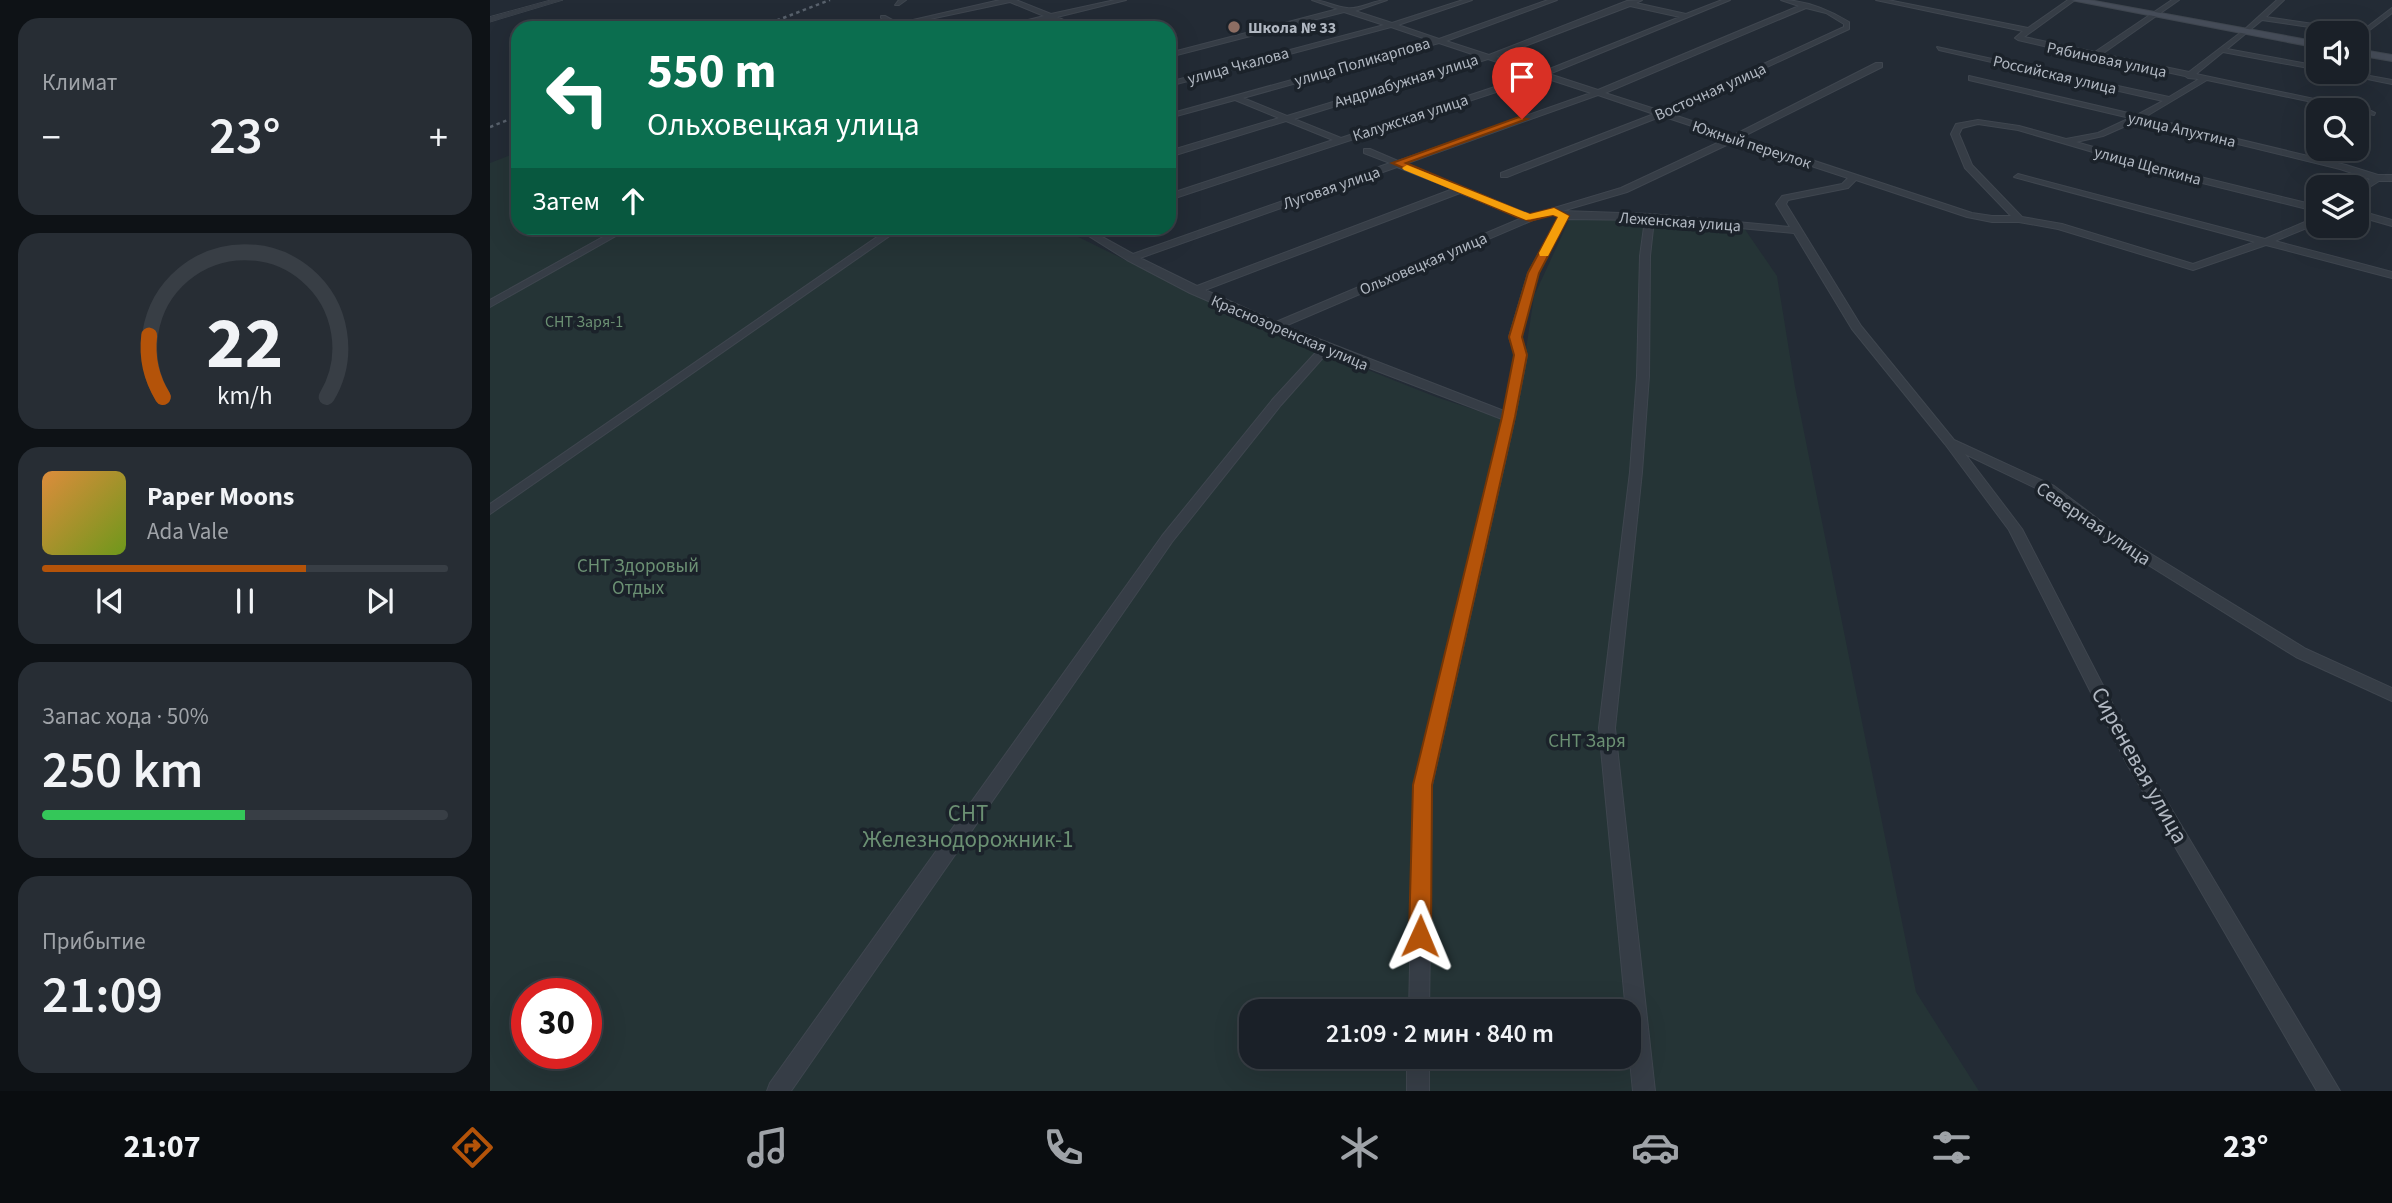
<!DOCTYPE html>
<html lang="ru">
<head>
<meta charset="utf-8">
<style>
  body { margin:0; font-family:"Source Sans 3",sans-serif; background:#272d34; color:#f1f3f6; height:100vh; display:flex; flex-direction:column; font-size:26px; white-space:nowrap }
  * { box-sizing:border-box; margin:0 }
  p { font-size:23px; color:#9fa3a8 }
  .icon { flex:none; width:38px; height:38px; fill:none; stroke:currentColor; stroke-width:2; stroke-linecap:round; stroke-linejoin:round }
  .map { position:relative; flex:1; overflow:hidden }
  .side { display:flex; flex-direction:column; gap:18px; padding:18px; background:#0e1216; width:490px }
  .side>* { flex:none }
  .top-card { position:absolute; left:21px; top:21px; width:665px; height:214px; border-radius:21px; box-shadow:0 7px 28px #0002,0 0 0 2px #383e45; background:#0b6e4f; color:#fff; overflow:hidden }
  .tools { position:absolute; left:1816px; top:21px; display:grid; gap:14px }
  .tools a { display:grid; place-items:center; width:63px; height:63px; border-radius:14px; background:#1a2028; box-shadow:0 7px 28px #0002,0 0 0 2px #383e45; font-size:35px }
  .speed { position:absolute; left:21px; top:978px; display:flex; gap:14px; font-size:35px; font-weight:700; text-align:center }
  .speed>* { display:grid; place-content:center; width:91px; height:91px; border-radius:50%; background:#1a2028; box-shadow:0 7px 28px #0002,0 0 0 2px #383e45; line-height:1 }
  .speed .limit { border:10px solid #d22; background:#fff; color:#111 }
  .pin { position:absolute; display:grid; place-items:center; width:60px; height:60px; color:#fff; margin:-72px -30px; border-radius:50% 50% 50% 0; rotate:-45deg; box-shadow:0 0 7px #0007 }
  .pin .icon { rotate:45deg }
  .me { position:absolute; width:77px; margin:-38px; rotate:1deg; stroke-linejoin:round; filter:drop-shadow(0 0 5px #0008) }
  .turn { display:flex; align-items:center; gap:24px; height:147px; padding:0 21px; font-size:32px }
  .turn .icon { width:91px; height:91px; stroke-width:2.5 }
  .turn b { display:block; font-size:49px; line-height:60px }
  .then { display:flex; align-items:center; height:66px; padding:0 21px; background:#0003; gap:14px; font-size:26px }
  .big { font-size:52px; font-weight:600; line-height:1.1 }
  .side .card { flex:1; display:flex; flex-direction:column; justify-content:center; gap:10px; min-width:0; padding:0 24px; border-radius:21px; background:#272d34 }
  .side .dial { align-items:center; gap:0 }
  .dial svg { height:182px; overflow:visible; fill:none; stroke:#383e45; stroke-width:7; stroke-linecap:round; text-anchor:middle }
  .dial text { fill:#f1f3f6; stroke:none }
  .song { display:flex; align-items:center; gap:21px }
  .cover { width:84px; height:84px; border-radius:10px; background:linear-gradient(135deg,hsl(30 70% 55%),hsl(80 70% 35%)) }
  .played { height:7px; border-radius:4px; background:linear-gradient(90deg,#b45309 65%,#383e45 65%) }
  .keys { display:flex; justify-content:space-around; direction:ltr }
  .heat { display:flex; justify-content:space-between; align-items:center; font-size:38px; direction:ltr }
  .charge { height:10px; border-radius:5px; background:linear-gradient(90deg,#34c759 50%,#383e45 0) }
  .trip { position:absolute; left:749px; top:999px; width:402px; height:70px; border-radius:21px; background:#1a2028; box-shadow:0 7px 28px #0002,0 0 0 2px #383e45; font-weight:600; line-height:70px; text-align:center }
  .dock { display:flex; height:112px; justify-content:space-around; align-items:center; background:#0a0d10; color:#9fa3a8 }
  .dock .icon { width:49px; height:49px }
  .dock .active { color:#b45309 }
  .dock b { font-size:32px; color:#f1f3f6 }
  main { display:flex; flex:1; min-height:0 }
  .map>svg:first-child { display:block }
  .green { fill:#253436; fill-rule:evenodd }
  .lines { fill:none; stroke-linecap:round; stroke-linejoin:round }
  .minor-casing { stroke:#3f464f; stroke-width:2 }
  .tertiary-casing { stroke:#3f464f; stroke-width:1 }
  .secondary-casing { stroke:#3f464f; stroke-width:2 }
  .minor { fill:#363d46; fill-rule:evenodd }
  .tertiary { fill:#363d46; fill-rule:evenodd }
  .secondary { fill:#454c58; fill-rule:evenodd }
  .rail { stroke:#58616c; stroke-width:2.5; stroke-dasharray:3.5 3.5; stroke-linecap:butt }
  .route { fill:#b45309; stroke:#753606; stroke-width:2 }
  .slow { fill:#f59e0b }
  .education-dot { fill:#8d6e63; stroke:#1b222a; stroke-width:2.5 }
  .labels { text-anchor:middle; stroke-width:7; stroke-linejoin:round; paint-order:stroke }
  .far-poi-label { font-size:16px; font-weight:bold; fill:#b1b8c2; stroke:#1b222a; text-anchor:start }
  .far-street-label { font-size:16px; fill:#b1b8c2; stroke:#1b222a }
  .far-park-label { font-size:16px; fill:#6b9073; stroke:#1b222a }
  .street-label { font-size:19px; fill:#b1b8c2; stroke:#1b222a }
  .park-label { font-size:19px; fill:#6b9073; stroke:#1b222a }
  .near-street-label { font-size:23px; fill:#b1b8c2; stroke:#1b222a }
  .near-park-label { font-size:23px; fill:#6b9073; stroke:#1b222a }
</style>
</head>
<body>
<main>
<section class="side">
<div class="card"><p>Климат</p>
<div class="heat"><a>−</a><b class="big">23°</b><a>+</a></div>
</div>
<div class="card dial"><svg viewBox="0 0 100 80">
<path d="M14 69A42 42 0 1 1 86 69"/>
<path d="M14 69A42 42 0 0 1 8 42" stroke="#b45309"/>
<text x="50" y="56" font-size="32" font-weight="700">22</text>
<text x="50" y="72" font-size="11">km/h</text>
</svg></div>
<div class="card">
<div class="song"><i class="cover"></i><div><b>Paper Moons</b><p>Ada Vale</p></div></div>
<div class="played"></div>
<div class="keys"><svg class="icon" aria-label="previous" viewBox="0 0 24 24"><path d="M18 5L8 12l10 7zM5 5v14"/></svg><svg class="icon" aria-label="pause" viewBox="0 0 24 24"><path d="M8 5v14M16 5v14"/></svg><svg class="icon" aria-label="next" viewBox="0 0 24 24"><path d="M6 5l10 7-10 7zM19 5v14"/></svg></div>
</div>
<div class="card"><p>Запас хода · 50%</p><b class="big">250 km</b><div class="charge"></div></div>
<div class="card"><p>Прибытие</p><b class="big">21:09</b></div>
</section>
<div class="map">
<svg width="1902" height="1091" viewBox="0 0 1902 1091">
  <rect width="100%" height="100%" fill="#232b35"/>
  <path class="green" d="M 28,152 L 28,228 L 570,228 L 782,332 L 946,397 L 1025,423 L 1044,296 L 1079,220 L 1164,220 L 1254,228 L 1287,276 L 1305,387 L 1426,992 L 1489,1091 L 0,1091 L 0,163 ZM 37,994 L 96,994 L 96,1054 L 37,1054 ZM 761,1012 L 1139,1012 L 1139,1057 L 761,1057 Z"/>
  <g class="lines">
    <g class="minor-casing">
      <g id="minor">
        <path d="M 409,0 L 416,0 L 409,5 L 405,5 Z"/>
        <path d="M 510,0 L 526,0 L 561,14 L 625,0 L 636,0 L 567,17 L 591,28 C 579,28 569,19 558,19 C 541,19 524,28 507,28 L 554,16 L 520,2 L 426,22 L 423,20 Z"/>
        <path d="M 822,0 C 835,0 844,7 857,8 C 869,10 884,0 897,0 L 865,11 L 902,23 L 973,0 L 982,0 L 908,25 L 949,39 L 1058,0 L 1067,0 L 956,41 L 999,55 L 1137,1 L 1152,0 L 1146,3 L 1196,14 L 1232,0 L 1240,0 L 1059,74 L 1108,90 L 1309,6 L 1291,0 C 1315,0 1339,10 1359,22 L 1359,29 L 1178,113 L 1244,135 L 1386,63 L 1392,63 L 1392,67 L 1252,137 L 1482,213 L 1502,216 L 1521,216 L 1475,168 L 1461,134 L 1466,124 L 1488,120 L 1529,126 L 1576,139 L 1608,133 L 1640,118 L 1479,80 L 1479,76 L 1647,115 L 1673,101 L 1449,50 L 1447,47 L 1679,97 L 1709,79 L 1698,78 L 1695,76 L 1607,57 L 1604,58 L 1528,40 L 1525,38 L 1533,31 L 1386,0 L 1398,0 L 1538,28 L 1578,0 L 1585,0 L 1534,37 L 1605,52 L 1682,0 L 1689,0 L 1612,54 L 1699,72 L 1754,30 L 1787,0 L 1794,0 L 1776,17 L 1872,31 L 1902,8 L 1902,13 L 1873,35 L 1772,20 L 1737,49 L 1829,66 L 1829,70 L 1733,52 L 1706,74 L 1881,111 L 1885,113 L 1884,115 L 1717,80 L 1655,117 L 1856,165 L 1888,175 L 1902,175 L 1902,181 L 1889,181 L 1867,195 L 1867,188 L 1880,179 L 1850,169 L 1649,120 L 1613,136 L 1586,142 L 1694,173 L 1829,206 L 1829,212 L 1688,177 L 1528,130 L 1488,124 L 1472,128 L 1469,134 L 1482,165 L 1532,217 L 1572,224 L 1703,264 L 1765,242 L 1524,177 L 1528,174 L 1775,239 L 1829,216 L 1829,223 L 1785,241 L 1902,272 L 1902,278 L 1776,245 L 1703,270 L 1568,229 L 1529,222 L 1502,222 L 1477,217 L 1366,180 L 1358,188 L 1298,200 L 1296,204 L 1371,326 L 1464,440 L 1564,486 L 1625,532 L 1816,649 L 1902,688 L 1902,701 L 1806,657 L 1615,538 L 1554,492 L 1475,454 L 1532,529 L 1649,755 L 1850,1091 L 1827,1091 L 1637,764 L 1519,530 L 1455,444 L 1362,329 L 1304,233 L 1164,220 L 1160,256 L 1159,376 L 1152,472 L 1125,728 L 1165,1091 L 1143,1091 L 1139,1051 L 1139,1012 L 1136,1012 L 1109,728 L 1140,472 L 1147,376 L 1150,256 L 1155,220 L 1077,219 L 1048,273 L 1031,337 L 1037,355 L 1025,417 L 942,785 L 939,1012 L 919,1012 L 924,785 L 1012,419 L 838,352 L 791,405 L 682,542 L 301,1091 L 277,1091 L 280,1083 L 672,536 L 783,399 L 829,349 L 700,293 L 637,260 L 586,228 L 596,228 L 643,254 L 900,163 L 874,153 L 874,149 L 880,149 L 908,161 L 1101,93 L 1052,77 L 679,200 L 679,194 L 843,140 L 796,121 L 679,157 L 679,151 L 789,118 L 745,100 L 679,118 L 679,114 L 942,41 L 901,27 L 679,86 L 679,82 L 894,25 L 854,12 L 679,57 L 679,53 L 848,9 ZM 1140,6 L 1190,17 L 1052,72 L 1006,57 ZM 1316,8 L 1336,13 L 1354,24 L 1354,27 L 1171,111 L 1115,93 ZM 949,43 L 991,57 L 797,116 L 753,98 ZM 998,59 L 1044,74 L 851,138 L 804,119 ZM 1108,95 L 1164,114 L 1011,173 L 1011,177 L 1017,177 L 1172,116 L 1238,138 L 1131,188 L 1041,215 L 915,164 ZM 1245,141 L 1358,178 L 1352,184 L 1292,196 L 1286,204 L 1300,227 L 1160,214 L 1072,211 L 1137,192 ZM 907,167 L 963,189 L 707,286 L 650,258 ZM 970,193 L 1032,218 L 786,322 L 715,290 ZM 1063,214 L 1069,217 L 1038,273 L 1019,337 L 1025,355 L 1014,411 L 795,326 L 1043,220 Z"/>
        <path d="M 391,16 L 395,16 L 417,28 L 409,28 L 391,18 Z"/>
        <path d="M 1843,72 L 1858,72 L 1902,80 L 1902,84 Z"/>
        <path d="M 1867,210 L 1902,220 L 1902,226 L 1867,216 Z"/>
        <path d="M 129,228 L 140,228 L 0,307 L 0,300 Z"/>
        <path d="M 400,228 L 411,228 L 0,514 L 0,504 Z"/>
        <rect x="917" y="1057" width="22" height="34"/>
      </g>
    </g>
    <g class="tertiary-casing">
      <path id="tertiary" d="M 61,0 L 73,0 L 0,22 L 0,17 Z"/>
    </g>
    <g class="secondary-casing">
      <g id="secondary">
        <path d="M 1581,0 L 1599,0 L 1829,42 L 1829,48 Z"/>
        <path d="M 1867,49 L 1902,55 L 1902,61 L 1867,55 Z"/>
      </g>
    </g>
    <use href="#minor" class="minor"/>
    <use href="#tertiary" class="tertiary"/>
    <use href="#secondary" class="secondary"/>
    <g class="rail">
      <path d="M 267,28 L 340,0"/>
      <path d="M 0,127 L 28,116"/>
    </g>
  </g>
  <path class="route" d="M 1029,117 L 1037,119 L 916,163 L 1035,213 L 1040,214 L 1064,208 L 1079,216 L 1049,273 L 1032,337 L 1037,355 L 1025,417 L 942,785 L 941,936 L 938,943 L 930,946 L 922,943 L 919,936 L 923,785 L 1012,417 L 1024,355 L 1019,337 L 1038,273 L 1068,217 L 1063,215 L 1040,221 L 1027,217 L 902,163 Z"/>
  <path class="slow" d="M 917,165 L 1040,214 L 1064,208 L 1079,216 L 1058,256 L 1050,256 L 1049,253 L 1068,217 L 1063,215 L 1036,220 L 914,170 L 912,168 Z"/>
  <circle class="education-dot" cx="744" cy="27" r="7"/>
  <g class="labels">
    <g class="far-poi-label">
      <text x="758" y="33">Школа № 33</text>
    </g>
    <g class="far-street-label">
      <text transform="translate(1617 59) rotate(12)" y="6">Рябиновая улица</text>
      <text transform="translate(872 61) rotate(-16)" y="6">улица Поликарпова</text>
      <text transform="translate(748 65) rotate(-15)" y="6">улица Чкалова</text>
      <text transform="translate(1565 74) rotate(13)" y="6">Российская улица</text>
      <text transform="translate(916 80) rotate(-17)" y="6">Андриабужная улица</text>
      <text transform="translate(1220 91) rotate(-24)" y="6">Восточная улица</text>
      <text transform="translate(920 117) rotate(-18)" y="6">Калужская улица</text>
      <text transform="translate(1692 129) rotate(13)" y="6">улица Апухтина</text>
      <text transform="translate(1262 144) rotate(18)" y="6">Южный переулок</text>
      <text transform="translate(1658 165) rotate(15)" y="6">улица Щепкина</text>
      <text transform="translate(841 187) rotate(-19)" y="6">Луговая улица</text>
      <text transform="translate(1190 221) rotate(4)" y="6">Леженская улица</text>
      <text transform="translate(933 263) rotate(-23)" y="6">Ольховецкая улица</text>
      <text transform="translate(800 332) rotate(23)" y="6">Краснозоренская улица</text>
    </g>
    <g class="far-park-label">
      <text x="94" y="327">СНТ Заря-1</text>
    </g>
    <g class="street-label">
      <text transform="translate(1604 523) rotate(34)" y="7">Северная улица</text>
    </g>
    <g class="park-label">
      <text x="148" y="572">СНТ Здоровый<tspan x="148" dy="22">Отдых</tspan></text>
      <text x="1097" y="747">СНТ Заря</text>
    </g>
    <g class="near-street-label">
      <text transform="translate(1650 765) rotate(61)" y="8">Сиреневая улица</text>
    </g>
    <g class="near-park-label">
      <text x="478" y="821">СНТ<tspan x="478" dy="26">Железнодорожник-1</tspan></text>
    </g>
  </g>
</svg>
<div class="tools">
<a><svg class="icon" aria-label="sound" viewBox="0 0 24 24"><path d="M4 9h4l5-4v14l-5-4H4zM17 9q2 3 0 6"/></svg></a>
<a><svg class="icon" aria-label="search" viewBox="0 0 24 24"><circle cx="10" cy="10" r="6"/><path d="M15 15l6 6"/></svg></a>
<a><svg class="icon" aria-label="layers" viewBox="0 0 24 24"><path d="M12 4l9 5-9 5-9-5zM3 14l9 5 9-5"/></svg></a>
</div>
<div class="speed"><div class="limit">30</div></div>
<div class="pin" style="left:1032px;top:119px;background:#d93025"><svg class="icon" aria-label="arrive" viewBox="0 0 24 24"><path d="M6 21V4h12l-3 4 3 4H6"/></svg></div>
<svg class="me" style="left:930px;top:936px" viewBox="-20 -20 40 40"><path d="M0-17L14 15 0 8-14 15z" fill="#b45309" stroke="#fff" stroke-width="4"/></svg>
<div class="trip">21:09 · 2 мин · 840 m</div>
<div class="top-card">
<div class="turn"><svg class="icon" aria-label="left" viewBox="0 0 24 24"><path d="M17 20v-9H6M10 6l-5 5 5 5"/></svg><div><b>550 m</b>Ольховецкая улица</div></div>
<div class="then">Затем<svg class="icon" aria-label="ahead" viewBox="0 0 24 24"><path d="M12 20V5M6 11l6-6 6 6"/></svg></div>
</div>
</div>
</main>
<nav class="dock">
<b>21:07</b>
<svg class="icon active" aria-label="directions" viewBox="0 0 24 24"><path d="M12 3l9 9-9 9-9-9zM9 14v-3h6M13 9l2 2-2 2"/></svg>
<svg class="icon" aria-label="music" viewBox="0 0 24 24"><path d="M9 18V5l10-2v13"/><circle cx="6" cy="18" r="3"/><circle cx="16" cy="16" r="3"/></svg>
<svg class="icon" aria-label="phone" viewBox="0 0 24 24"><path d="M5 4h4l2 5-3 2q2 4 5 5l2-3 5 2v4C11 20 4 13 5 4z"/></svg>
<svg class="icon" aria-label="climate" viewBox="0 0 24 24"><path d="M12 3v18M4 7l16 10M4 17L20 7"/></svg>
<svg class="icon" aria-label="car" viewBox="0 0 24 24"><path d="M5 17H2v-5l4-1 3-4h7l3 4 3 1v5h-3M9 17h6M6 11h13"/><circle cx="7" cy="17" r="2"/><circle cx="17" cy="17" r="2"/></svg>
<svg class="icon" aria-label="filters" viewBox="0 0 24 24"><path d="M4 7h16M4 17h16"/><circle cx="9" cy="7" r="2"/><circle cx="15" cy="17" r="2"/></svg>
<b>23°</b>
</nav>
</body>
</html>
